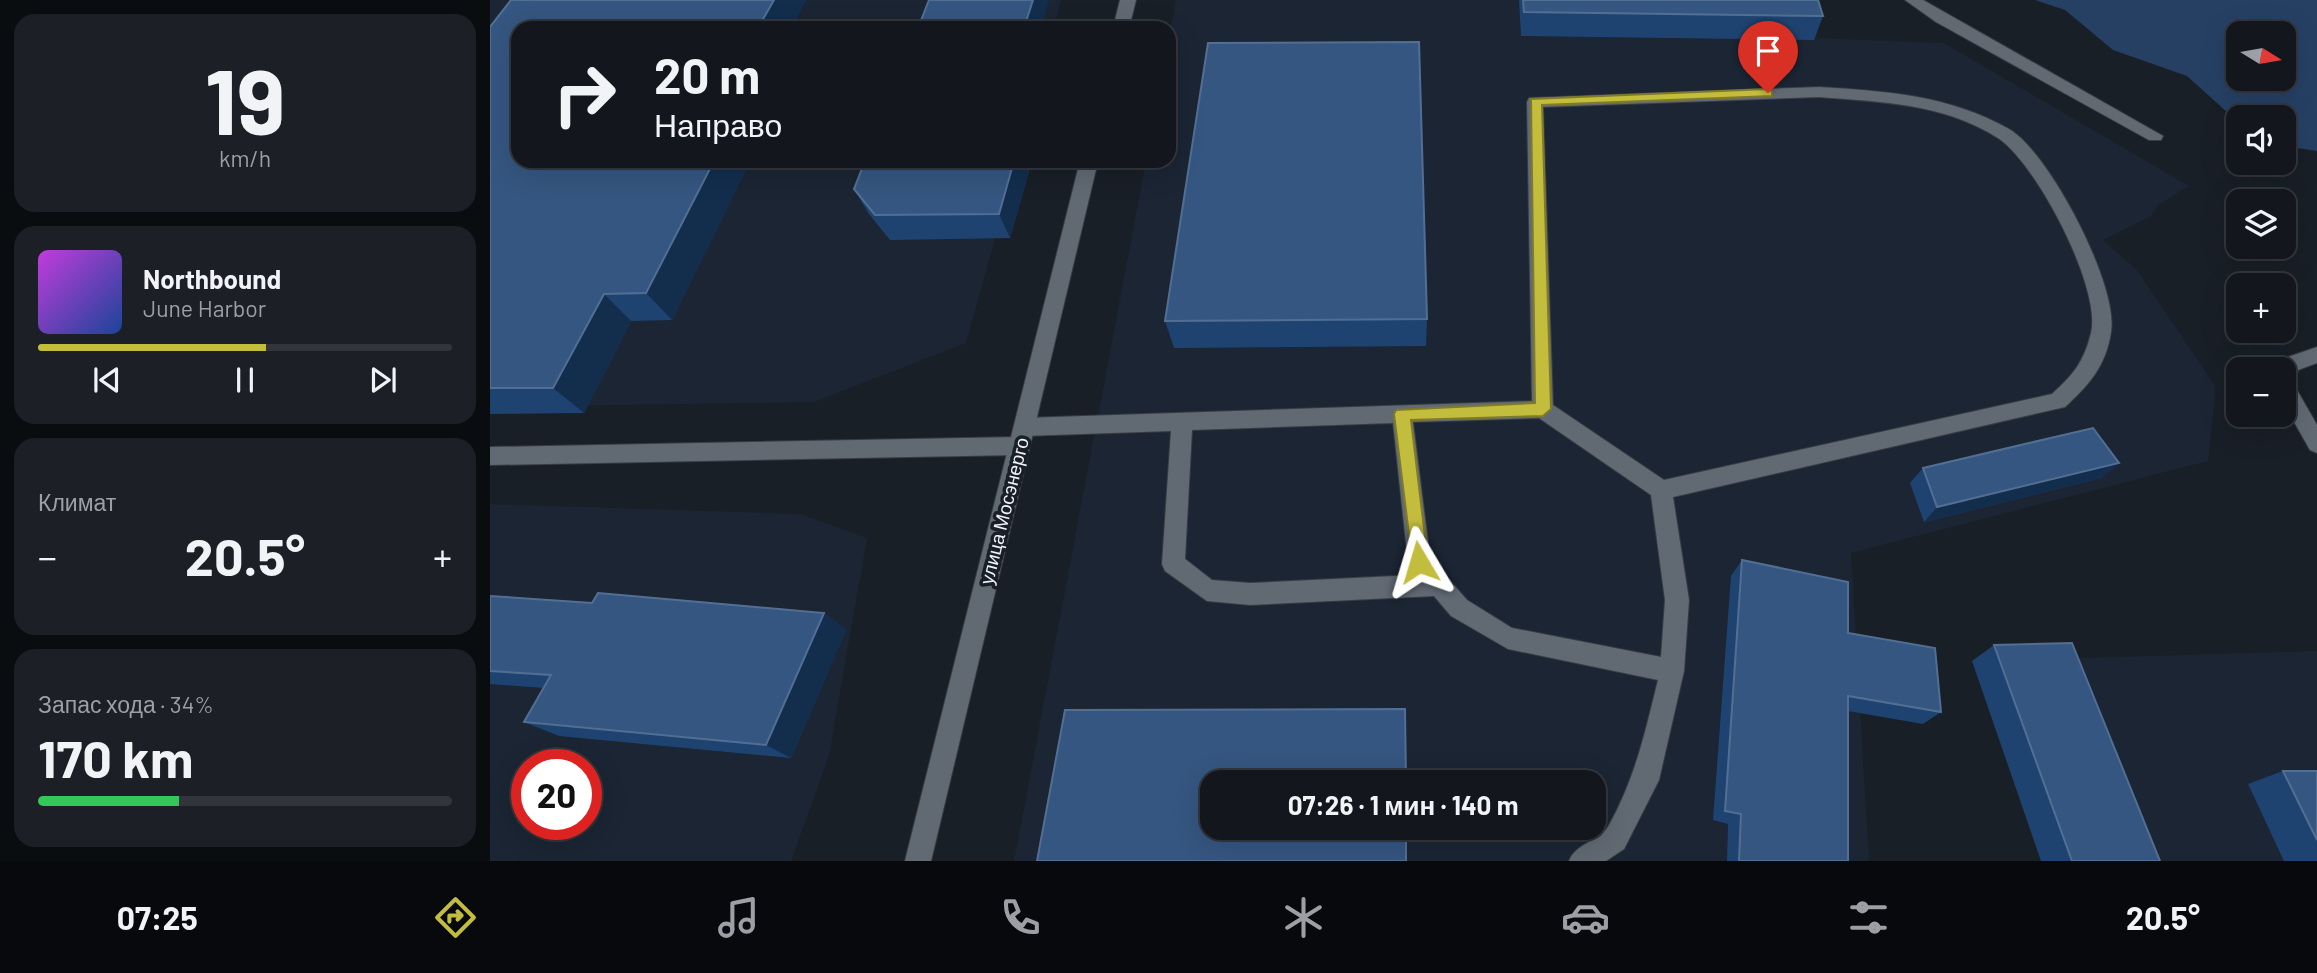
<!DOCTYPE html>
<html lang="ru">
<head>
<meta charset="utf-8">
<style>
  body { margin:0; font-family:Barlow,sans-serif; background:#1c2026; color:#f1f3f6; height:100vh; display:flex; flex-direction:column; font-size:26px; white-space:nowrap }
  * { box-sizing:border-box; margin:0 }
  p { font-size:23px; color:#9d9fa4 }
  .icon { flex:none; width:38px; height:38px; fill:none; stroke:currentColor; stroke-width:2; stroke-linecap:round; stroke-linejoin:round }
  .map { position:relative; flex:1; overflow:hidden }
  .details { display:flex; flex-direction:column; gap:14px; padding:14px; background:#0a0d10; width:490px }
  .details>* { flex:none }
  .top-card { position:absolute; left:21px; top:21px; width:665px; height:147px; border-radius:21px; box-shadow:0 7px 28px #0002,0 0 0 2px #32363b; background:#13171d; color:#f1f3f6; overflow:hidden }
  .needle { width:46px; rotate:101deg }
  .fabs { position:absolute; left:1736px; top:21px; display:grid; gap:14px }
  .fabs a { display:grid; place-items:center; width:70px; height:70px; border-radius:14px; background:#13171d; box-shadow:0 7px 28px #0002,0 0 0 2px #32363b; font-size:35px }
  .speed { position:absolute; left:21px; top:749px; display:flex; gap:14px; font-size:35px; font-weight:700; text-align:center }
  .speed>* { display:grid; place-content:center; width:91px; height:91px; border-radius:50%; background:#13171d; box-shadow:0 7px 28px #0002,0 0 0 2px #32363b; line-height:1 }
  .speed .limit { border:10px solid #d22; background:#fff; color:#111 }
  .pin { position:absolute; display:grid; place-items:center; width:60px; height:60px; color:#fff; margin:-72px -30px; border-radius:50% 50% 50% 0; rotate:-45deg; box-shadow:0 0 7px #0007 }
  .pin .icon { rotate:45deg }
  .me { position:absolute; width:77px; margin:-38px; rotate:353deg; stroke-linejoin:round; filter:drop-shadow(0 0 5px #0008) }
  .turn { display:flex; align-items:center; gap:24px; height:147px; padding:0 28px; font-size:32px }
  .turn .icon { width:91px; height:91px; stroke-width:2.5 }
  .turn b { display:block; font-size:49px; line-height:60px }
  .big { font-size:52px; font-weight:700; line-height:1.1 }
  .details .tile { flex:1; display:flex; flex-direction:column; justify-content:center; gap:10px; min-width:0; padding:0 24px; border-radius:21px; background:#1c2026 }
  .details .dial { align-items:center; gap:0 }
  .dial b { font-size:91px; line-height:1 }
  .song { display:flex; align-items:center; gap:21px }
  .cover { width:84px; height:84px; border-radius:10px; background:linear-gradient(135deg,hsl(290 70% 55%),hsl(220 70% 35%)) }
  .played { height:7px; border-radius:4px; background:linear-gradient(90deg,#c3bd3e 55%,#32363b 55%) }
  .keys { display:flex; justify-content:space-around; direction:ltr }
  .heat { display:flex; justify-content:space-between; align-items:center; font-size:38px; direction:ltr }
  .charge { height:10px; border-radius:5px; background:linear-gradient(90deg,#34c759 34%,#32363b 0) }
  .trip { position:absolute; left:710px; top:770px; width:406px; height:70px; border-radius:21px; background:#13171d; box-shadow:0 7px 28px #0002,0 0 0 2px #32363b; font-weight:700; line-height:70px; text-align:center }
  .menu { display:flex; height:112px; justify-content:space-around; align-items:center; background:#08090c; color:#9d9fa4 }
  .menu .icon { width:49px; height:49px }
  .menu .on { color:#c3bd3e }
  .menu b { font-size:32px; color:#f1f3f6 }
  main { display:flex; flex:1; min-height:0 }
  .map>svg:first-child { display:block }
  .built { fill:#1b2533; fill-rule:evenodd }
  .green { fill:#264064; fill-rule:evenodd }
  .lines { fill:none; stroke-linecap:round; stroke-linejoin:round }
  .service-casing { stroke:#383c43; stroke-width:2 }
  .minor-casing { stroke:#383c43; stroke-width:2 }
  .service { fill:#616973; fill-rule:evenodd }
  .minor { fill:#616973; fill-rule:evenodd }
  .wall { fill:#1f4371 }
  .shaded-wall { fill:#132d4d }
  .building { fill:#355680; stroke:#526f93; stroke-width:2 }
  .route { fill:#c3bd3e; stroke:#7f7b28; stroke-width:2 }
  .labels { text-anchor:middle; stroke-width:7; stroke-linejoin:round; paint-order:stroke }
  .street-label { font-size:19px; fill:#eff3f9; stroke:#191f27 }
</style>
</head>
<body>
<main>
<section class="details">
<div class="tile dial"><b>19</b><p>km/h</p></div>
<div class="tile">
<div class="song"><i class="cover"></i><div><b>Northbound</b><p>June Harbor</p></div></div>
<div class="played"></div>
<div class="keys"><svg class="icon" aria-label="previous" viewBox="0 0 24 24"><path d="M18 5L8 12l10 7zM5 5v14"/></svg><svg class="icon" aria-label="pause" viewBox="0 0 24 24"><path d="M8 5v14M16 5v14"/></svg><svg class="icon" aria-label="next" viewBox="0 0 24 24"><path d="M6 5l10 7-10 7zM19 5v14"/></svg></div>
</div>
<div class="tile"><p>Климат</p>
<div class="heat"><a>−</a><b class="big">20.5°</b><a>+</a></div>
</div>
<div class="tile"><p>Запас хода · 34%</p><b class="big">170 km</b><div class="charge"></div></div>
</section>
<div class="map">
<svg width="1827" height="861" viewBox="0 0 1827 861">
  <rect width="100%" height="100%" fill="#191f27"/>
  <g class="built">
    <path d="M 0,0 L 571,0 L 564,28 L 28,28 L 28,161 L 527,161 L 476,343 L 324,402 L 0,407 Z"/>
    <path d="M 686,0 L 1308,0 L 1327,38 L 1454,43 L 1699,186 L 1668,205 L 1661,216 L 1613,240 L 1647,270 L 1726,387 L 1718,461 L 1361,553 L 1379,861 L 524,861 L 656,161 L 679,161 L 679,36 ZM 723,782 L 1104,782 L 1104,828 L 723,828 Z"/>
    <path d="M 0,504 L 311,514 L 377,538 L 339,756 L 301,861 L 0,861 ZM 37,765 L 96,765 L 96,824 L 37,824 Z"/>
    <path d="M 1827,651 L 1827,861 L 1551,861 L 1557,659 Z"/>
  </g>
  <path class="green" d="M 1545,0 L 1827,0 L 1827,151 L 1794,146 L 1794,117 L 1748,117 L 1748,122 L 1697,76 L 1623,50 L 1575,10 ZM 1748,33 L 1794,33 L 1794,79 L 1748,79 Z"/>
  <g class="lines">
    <g class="service-casing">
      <g id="service">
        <path d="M 1415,0 L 1433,0 L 1673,136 L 1671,140 L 1659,140 L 1446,22 Z"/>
        <path d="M 1329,87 C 1396,91 1458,95 1519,129 C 1559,152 1629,286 1621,332 C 1616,366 1599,385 1575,407 L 1183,497 L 1199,600 L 1194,671 L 1169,780 L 1134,849 L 1116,861 L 1079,861 C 1086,843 1108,842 1118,827 C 1145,779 1155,733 1168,680 L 1018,649 L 961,616 L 944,596 L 760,605 L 717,601 L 675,571 L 672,564 L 681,431 L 534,436 L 527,433 L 524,427 L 527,421 L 534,418 L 1042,401 L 1037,102 L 1039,98 ZM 1329,97 C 1391,102 1453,103 1508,138 C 1546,163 1612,288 1601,333 C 1594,362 1583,375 1562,394 L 1174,480 L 1063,405 L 1053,107 ZM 1049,418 L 1161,495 L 1175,600 L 1171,657 L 1022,628 L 977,600 L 940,558 L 923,422 ZM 903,423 L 918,562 L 926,575 L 760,583 L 722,580 L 695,559 L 702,430 Z"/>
        <path d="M 1827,347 L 1827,363 L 1808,370 L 1804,385 L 1827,425 L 1827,453 L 1820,450 L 1794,404 L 1794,369 L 1788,369 L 1792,359 Z"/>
        <path d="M 529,437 L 536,440 L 540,446 L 536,452 L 529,455 L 0,465 L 0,447 Z"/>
      </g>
    </g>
    <g class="minor-casing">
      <g id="minor">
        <path d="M 630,0 L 646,0 L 639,28 L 623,28 Z"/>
        <path d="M 590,161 L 608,161 L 441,861 L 415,861 Z"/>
      </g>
    </g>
    <use href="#service" class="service"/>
    <use href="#minor" class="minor"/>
  </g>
  <g class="wall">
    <path d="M 21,0 L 316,0 L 301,28 L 28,28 L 28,161 L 260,161 L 182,320 L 141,321 L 94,413 L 0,414 L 0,27 Z"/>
    <path d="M 1029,0 L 1328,0 L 1333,16 L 1324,40 L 1031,36 Z"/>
    <path d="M 375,161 L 542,161 L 520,238 L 400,240 L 379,214 L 364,189 Z"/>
    <path d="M 937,319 L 936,346 L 684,348 L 675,321 Z"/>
    <path d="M 1629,463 L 1611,478 L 1434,522 L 1420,483 L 1433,468 Z"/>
    <path d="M 1252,560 L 1358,633 L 1451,712 L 1433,724 L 1358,711 L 1358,861 L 1237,861 L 1238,824 L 1223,820 L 1241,576 Z"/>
    <path d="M 0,596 L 102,603 L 334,613 L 356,630 L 301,758 L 69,736 L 34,722 L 54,688 L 0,684 Z"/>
    <path d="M 1504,645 L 1670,861 L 1551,861 L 1482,661 Z"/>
    <path d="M 1793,771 L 1827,771 L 1827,861 L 1794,861 L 1758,784 Z"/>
  </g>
  <g class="shaded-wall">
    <path d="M 284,0 L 316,0 L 301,28 L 268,28 Z"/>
    <path d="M 543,0 L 559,0 L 551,28 L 534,28 Z"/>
    <path d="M 224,161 L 260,161 L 182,320 L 156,293 Z"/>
    <path d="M 524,161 L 542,161 L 520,238 L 509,214 Z"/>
    <path d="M 114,294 L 141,321 L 94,413 L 63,388 Z"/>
    <path d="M 1629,463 L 1611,478 L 1434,522 L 1447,507 Z"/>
    <path d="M 334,613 L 356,630 L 301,758 L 276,745 Z"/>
  </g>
  <g class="building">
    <path d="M 21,0 L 284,0 L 268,28 L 28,28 L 28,161 L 224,161 L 156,293 L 114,294 L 63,388 L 0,388 L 0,27 Z"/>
    <path d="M 439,0 L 543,0 L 534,28 L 428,28 Z"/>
    <path d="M 1033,0 L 1328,0 L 1333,16 L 1034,12 Z"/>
    <path d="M 929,42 L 937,319 L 675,321 L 718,43 Z"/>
    <path d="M 375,161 L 524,161 L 509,214 L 385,215 L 364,189 Z"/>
    <path d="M 1603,428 L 1629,463 L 1447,507 L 1433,468 Z"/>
    <path d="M 1252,560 L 1358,582 L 1358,633 L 1445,648 L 1451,712 L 1358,696 L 1358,861 L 1249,861 L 1251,814 L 1235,811 Z"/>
    <path d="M 108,593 L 334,613 L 276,745 L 34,722 L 61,675 L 0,671 L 0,596 L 102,603 Z"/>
    <path d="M 1582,643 L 1670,861 L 1582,861 L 1504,645 Z"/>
    <path d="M 915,709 L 916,782 L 723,782 L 723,828 L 916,828 L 916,861 L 547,861 L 575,710 Z"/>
    <path d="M 1793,771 L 1827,771 L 1827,840 Z"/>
  </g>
  <path class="route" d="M 1278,89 L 1282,91 L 1282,96 L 1052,105 L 1061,409 L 1053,416 L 921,420 L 938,562 L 929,570 L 923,567 L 904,414 L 906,410 L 1045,403 L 1041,99 Z"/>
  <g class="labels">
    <g class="street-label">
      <text transform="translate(514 511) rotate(-76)" y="7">улица Мосэнерго</text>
    </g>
  </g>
</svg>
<div class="fabs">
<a><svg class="needle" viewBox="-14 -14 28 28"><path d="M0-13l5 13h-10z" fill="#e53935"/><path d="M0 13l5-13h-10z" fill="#9d9fa4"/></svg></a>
<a><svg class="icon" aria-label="sound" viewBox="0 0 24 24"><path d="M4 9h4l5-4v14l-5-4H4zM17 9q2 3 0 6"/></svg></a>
<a><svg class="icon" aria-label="layers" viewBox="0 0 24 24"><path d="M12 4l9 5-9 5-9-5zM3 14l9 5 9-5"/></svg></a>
<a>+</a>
<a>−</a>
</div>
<div class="speed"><div class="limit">20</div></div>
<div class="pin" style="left:1278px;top:93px;background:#d93025"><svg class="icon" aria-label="arrive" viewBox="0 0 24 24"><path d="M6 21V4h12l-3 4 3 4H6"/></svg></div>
<svg class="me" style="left:929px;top:562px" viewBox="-20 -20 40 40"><path d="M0-17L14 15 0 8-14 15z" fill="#c3bd3e" stroke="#fff" stroke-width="4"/></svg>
<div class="trip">07:26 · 1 мин · 140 m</div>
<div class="top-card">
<div class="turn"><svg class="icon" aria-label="right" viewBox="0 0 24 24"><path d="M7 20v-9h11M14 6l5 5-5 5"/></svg><div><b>20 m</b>Направо</div></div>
</div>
</div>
</main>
<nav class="menu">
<b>07:25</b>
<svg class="icon on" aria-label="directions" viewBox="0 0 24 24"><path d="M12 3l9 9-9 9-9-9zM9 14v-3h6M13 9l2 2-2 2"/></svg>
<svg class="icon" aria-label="music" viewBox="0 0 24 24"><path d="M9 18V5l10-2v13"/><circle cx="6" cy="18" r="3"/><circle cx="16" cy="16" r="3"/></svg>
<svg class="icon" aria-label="phone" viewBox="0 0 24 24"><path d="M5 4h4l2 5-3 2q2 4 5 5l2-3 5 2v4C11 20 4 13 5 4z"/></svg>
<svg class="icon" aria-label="climate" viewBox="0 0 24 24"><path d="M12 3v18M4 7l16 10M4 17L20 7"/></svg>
<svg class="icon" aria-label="car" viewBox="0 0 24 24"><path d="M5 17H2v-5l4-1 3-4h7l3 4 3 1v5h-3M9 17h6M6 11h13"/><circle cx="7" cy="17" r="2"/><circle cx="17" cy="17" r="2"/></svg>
<svg class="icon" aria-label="filters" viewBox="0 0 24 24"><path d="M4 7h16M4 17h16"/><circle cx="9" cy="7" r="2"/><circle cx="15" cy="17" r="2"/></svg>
<b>20.5°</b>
</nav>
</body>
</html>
